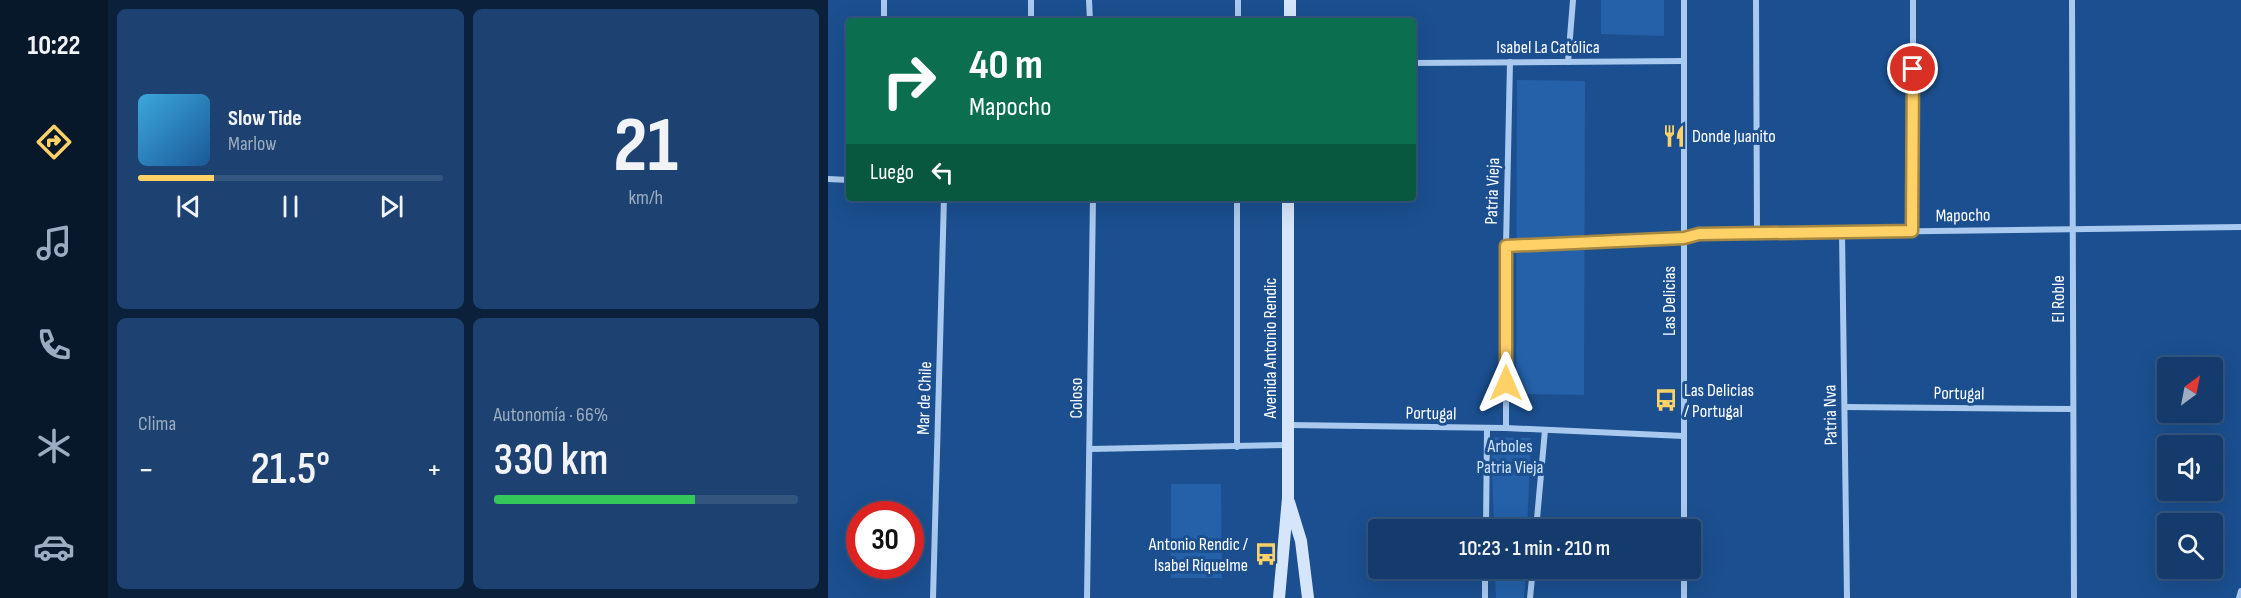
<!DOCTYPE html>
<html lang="es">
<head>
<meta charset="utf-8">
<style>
  body { margin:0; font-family:"Sofia Sans Condensed",sans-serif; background:#1d4271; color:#f1f3f6; height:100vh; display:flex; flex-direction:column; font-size:22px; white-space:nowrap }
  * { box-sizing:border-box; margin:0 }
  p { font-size:20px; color:#9dadc1 }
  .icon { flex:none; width:33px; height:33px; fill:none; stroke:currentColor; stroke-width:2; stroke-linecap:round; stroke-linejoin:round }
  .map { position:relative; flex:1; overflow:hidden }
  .side { display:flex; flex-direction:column; gap:9px; padding:9px; background:#0b203b; width:720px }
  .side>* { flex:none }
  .guide { position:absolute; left:18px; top:18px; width:570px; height:183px; border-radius:6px; box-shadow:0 6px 24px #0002,0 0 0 2px #33557e; background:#0b6e4f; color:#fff; overflow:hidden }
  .needle { width:39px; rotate:32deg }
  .buttons { position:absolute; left:1329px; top:357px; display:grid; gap:12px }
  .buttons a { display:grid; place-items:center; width:66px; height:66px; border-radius:6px; background:#143b6b; box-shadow:0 6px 24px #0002,0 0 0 2px #33557e; font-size:30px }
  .speed { position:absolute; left:18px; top:501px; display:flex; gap:12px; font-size:30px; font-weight:700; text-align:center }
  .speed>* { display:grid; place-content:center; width:78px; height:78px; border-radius:50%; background:#143b6b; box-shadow:0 6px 24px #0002,0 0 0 2px #33557e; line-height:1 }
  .speed .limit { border:9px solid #d22; background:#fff; color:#111 }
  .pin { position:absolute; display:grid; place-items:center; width:51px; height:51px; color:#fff; margin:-26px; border:3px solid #fff; border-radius:50%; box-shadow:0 2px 6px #0007 }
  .me { position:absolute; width:66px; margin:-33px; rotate:0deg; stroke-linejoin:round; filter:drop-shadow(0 0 4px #0008) }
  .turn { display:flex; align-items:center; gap:21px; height:126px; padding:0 24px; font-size:27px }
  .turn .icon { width:78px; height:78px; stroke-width:2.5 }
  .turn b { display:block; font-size:42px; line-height:51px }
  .then { display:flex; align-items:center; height:57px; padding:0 24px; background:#0003; gap:12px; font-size:22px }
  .big { font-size:45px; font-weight:600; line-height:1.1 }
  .side .card { flex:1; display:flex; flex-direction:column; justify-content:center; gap:9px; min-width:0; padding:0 21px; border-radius:9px; background:#1d4271 }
  .side .dial { align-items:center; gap:0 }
  .dial b { font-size:78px; line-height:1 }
  .song { display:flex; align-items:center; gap:18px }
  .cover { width:72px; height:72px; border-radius:9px; background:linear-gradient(135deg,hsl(200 70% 55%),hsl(210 70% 35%)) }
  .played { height:6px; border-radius:3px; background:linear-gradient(90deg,#ffd166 25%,#33557e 25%) }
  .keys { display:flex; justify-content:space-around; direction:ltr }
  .heat { display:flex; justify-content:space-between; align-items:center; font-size:33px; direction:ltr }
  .charge { height:9px; border-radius:4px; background:linear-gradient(90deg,#34c759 66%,#33557e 0) }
  .side .tiles { flex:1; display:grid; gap:9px; grid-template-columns:repeat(2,1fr) }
  .trip { position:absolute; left:540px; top:519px; width:333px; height:60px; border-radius:6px; background:#143b6b; box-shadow:0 6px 24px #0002,0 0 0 2px #33557e; font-weight:600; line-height:60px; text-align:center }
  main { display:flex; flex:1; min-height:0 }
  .menu { display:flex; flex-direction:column; width:108px; justify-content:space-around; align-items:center; background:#08182b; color:#9dadc1 }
  .menu .icon { width:42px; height:42px }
  .menu .on { color:#ffd166 }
  .menu b { font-size:27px; color:#f1f3f6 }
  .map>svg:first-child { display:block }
  .green { fill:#2461a8 }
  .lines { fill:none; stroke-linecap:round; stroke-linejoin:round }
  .street { stroke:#a9c9ee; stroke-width:6 }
  .secondary { stroke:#d6e6fa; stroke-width:12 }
  .route-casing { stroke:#a68842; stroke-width:15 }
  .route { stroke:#ffd166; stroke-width:10 }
  .labels { text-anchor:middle; stroke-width:6; stroke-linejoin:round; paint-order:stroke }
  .street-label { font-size:18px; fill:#fff; stroke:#1b4f8f }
  .poi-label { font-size:18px; fill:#fff; stroke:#1b4f8f; text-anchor:start }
  .park-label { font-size:18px; fill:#cfe3fa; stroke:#1b4f8f }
</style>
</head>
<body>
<main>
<nav class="menu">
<b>10:22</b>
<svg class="icon on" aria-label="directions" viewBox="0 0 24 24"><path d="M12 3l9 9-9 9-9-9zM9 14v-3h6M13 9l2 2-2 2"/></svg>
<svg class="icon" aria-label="music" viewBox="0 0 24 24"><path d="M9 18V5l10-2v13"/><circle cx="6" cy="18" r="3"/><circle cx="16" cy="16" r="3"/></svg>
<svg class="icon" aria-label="phone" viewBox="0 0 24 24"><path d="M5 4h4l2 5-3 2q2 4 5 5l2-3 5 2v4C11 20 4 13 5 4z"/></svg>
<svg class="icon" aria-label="climate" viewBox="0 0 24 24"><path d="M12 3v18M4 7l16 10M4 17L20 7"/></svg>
<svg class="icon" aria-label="car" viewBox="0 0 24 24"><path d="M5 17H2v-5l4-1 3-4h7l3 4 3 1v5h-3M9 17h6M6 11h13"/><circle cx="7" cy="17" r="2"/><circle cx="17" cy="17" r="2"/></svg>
</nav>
<section class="side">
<div class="tiles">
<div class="card">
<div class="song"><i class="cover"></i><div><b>Slow Tide</b><p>Marlow</p></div></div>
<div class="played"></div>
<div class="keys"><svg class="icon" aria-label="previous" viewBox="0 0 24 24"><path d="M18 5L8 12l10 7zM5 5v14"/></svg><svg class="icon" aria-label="pause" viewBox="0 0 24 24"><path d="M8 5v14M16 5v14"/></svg><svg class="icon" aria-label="next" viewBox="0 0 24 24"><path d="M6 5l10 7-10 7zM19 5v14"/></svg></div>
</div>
<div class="card dial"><b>21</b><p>km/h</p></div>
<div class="card"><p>Clima</p>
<div class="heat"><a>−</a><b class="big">21.5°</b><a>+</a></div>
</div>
<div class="card"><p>Autonomía · 66%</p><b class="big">330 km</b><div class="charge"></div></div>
</div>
</section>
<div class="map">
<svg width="1413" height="598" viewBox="0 0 1413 598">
  <rect width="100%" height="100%" fill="#1b4f8f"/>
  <g class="green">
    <path d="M 773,0 L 836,0 L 836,36 L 773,34 Z"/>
    <path d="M 689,80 L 757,81 L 756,395 L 688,394 Z"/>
    <path d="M 663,437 L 703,438 L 699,529 L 666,529 Z"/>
    <path d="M 343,484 L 393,484 L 394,578 L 343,578 Z"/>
    <path d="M 667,569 L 698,569 L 696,598 L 668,598 Z"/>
  </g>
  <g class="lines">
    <g class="street">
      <path d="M 56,0 L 56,21"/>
      <path d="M 261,0 L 262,21"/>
      <path d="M 856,0 L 856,530"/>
      <path d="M 928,0 L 929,233"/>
      <path d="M 1244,0 L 1246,598"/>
      <path d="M 203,21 L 203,0"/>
      <path d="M 410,21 L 410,0"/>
      <path d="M 740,62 L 745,0"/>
      <path d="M 585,63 L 856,61"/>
      <path d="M 0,179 L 21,180"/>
      <path d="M 1085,231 L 1085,0"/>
      <path d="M 1014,232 L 1019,598"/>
      <path d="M 678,246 L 856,238 L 871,234 L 1413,227"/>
      <path d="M 1017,407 L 1245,409"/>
      <path d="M 460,425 L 678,428 L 855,436"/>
      <path d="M 678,428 L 678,246 L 682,62"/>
      <path d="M 409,447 L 409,198"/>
      <path d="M 263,449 L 460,445"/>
      <path d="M 658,530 L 659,429"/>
      <path d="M 708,530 L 717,430"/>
      <path d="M 856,568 L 856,598"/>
      <path d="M 105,598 L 116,198"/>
      <path d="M 259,598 L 265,198"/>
      <path d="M 657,598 L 657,568"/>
      <path d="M 702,598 L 705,568"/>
      <path d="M 1411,598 L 1413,591"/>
    </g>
    <g class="secondary">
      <path d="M 462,21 L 462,0"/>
      <path d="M 461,502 L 473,541 L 480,598"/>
      <path d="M 451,598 L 460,498 L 460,198"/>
    </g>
  </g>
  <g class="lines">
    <g class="route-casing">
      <path id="route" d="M 678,383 L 678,246 L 856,238 L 871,234 L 1084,231 L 1085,69"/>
    </g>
    <use href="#route" class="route"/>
  </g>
  <defs>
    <g id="restaurant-bare" transform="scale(1.8)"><path d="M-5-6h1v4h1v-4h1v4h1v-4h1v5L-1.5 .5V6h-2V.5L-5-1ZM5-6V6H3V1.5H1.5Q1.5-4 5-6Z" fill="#ffd166" stroke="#1b4f8f" stroke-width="2.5" paint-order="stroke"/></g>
    <g id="bus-bare" transform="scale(1.8)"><path d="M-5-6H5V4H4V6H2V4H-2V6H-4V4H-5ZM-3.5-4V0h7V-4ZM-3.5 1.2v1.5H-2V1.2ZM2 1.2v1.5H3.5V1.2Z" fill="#ffd166" stroke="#1b4f8f" stroke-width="2.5" paint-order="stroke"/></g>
  </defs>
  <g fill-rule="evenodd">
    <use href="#restaurant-bare" x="846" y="136"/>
    <use href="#bus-bare" x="838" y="400"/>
    <use href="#bus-bare" x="438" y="554"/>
  </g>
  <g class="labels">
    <g class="street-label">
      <text x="720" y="53">Isabel La Católica</text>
      <text transform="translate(664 191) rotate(-88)" y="6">Patria Vieja</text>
      <text transform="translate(1135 215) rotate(-1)" y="6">Mapocho</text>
      <text transform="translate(1230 299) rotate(-90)" y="6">El Roble</text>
      <text transform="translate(841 301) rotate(-90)" y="6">Las Delicias</text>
      <text transform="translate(442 348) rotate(-90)" y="6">Avenida Antonio Rendic</text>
      <text transform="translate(1131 393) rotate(1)" y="6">Portugal</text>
      <text transform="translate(96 398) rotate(-88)" y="6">Mar de Chile</text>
      <text transform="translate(248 398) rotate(-90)" y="6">Coloso</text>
      <text transform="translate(603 413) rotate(1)" y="6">Portugal</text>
      <text transform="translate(1002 415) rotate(-91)" y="6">Patria Nva</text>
    </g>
    <g class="poi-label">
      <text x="864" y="142">Donde Juanito</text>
      <text x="856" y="396">Las Delicias<tspan x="856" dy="21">/ Portugal</tspan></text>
      <text x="420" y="550" text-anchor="end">Antonio Rendic /<tspan x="420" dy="21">Isabel Riquelme</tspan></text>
    </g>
    <g class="park-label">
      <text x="682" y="452">Arboles<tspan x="682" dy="21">Patria Vieja</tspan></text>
    </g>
  </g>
</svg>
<div class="buttons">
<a><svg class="needle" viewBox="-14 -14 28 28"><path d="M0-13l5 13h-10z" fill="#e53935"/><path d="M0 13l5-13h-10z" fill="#9dadc1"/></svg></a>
<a><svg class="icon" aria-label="sound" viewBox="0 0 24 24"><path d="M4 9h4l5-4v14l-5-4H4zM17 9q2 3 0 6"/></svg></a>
<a><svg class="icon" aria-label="search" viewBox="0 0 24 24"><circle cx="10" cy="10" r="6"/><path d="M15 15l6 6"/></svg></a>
</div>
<div class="speed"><div class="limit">30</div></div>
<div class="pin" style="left:1085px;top:69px;background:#d93025"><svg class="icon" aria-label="arrive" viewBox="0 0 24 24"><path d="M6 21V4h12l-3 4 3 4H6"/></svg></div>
<svg class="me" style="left:678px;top:383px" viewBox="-20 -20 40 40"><path d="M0-17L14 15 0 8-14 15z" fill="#ffd166" stroke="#fff" stroke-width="4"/></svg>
<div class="trip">10:23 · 1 min · 210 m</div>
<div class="guide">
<div class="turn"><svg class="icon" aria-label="right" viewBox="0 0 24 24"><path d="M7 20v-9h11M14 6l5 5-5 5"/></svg><div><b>40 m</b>Mapocho</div></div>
<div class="then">Luego<svg class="icon" aria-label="left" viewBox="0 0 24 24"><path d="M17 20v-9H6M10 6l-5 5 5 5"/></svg></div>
</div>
</div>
</main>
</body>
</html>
